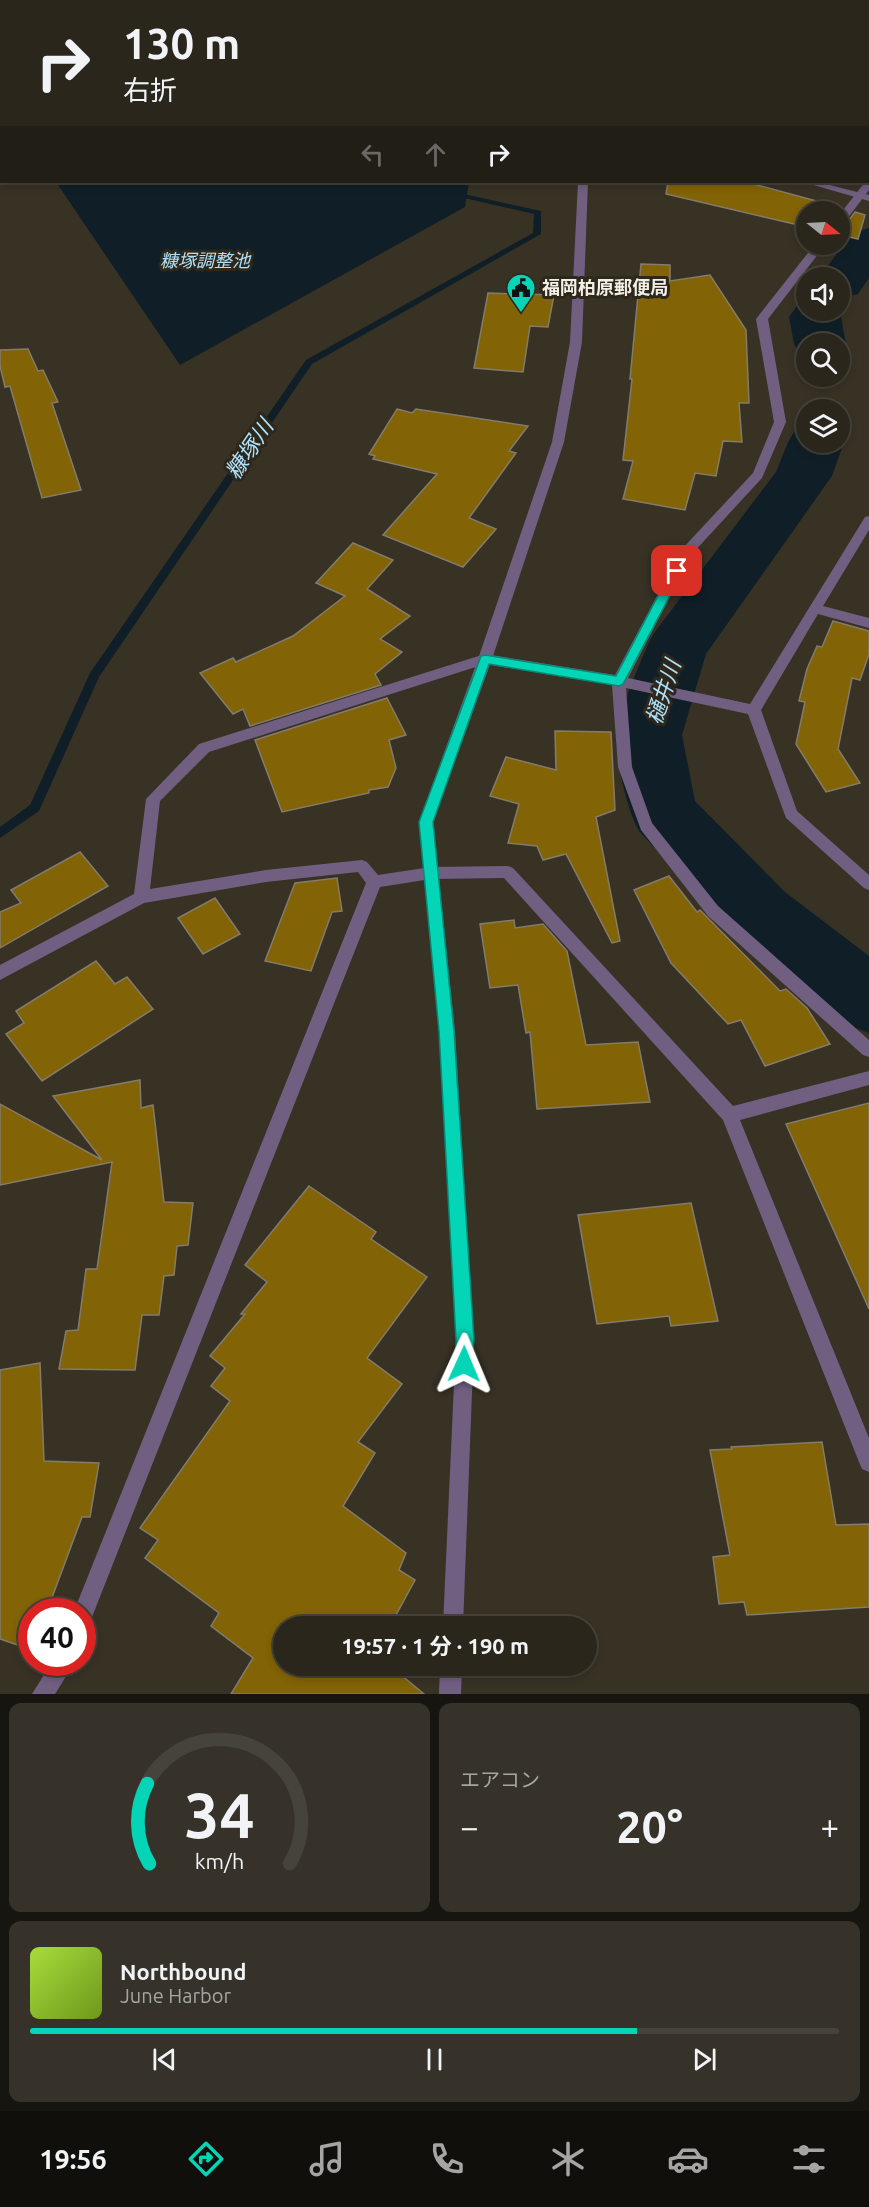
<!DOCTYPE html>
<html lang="ja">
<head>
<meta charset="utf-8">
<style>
  body { margin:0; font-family:Ubuntu,"Noto Sans JP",sans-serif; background:#363229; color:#f1f3f6; height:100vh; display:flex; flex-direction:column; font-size:22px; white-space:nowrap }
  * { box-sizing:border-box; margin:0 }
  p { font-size:20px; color:#a5a5a3 }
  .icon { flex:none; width:33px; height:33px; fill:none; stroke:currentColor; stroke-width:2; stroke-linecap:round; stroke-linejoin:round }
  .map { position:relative; height:1694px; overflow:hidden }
  .panel { display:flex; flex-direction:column; gap:9px; padding:9px; background:#17150f; flex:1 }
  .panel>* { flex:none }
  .hud { position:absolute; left:0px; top:0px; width:870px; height:183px; box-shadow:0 3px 9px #0003,0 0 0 2px #46433b; background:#2a261c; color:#f1f3f6; overflow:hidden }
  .needle { width:39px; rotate:108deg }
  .tools { position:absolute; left:796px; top:201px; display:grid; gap:12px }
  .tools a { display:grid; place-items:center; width:54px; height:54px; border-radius:50%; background:#2a261c; box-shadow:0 3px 9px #0003,0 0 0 2px #46433b; font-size:30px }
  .speed { position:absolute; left:18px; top:1598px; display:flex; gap:12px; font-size:30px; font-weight:700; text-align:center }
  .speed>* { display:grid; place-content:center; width:78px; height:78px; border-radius:50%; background:#2a261c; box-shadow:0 3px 9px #0003,0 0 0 2px #46433b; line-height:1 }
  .speed .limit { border:9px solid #d22; background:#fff; color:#111 }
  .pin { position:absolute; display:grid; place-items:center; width:51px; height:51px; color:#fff; margin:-26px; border-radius:12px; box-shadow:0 3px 9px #0006 }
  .me { position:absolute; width:66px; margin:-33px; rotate:1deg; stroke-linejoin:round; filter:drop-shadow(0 0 4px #0008) }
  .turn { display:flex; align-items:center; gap:21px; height:126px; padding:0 24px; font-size:27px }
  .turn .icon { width:78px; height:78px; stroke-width:2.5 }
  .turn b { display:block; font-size:42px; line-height:51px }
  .lanes { display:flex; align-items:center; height:57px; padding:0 24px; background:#0003; justify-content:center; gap:30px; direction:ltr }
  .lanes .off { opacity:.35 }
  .big { font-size:45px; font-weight:700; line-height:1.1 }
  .panel .widget { flex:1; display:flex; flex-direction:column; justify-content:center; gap:9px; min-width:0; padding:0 21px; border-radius:12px; background:#363229 }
  .panel .dial { align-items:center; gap:0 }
  .dial svg { height:156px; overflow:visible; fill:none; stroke:#46433b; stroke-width:7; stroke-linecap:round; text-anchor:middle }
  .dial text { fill:#f1f3f6; stroke:none }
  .song { display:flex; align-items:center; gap:18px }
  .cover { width:72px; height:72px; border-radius:9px; background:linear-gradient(135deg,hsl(80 70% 55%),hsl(80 70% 35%)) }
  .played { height:6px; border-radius:3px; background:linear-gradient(90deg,#04d5b6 75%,#46433b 75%) }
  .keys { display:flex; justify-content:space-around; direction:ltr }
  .heat { display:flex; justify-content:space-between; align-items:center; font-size:33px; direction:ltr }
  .panel .tiles { flex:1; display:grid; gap:9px; grid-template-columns:1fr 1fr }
  .widget:last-child { grid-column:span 2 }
  .trip { position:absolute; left:273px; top:1616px; width:324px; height:60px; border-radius:30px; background:#2a261c; box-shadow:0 3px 9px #0003,0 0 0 2px #46433b; font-weight:700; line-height:60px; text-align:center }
  .menu { display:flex; height:96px; justify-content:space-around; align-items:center; background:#110f0b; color:#a5a5a3 }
  .menu .icon { width:42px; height:42px }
  .menu .current { color:#04d5b6 }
  .menu b { font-size:27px; color:#f1f3f6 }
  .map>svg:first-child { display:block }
  .water { fill:#101f27 }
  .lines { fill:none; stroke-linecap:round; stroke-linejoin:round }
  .stream { fill:#101f27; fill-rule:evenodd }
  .river { fill:#101f27; fill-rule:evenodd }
  .building { fill:#826306; stroke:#837c6d; stroke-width:1.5 }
  .path { stroke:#8d887d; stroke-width:2; stroke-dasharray:3 2; stroke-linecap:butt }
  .minor { fill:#715f82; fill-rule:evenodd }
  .tertiary { fill:#715f82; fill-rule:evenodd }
  .route { fill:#04d5b6; stroke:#038a76; stroke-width:1.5 }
  .labels { text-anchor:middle; stroke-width:6; stroke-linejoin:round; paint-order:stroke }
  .far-water-label { font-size:18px; font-style:italic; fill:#aee1fb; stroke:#2d281b }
  .far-poi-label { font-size:18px; font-weight:bold; fill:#f3efe7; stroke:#2d281b; text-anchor:start }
  .water-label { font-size:22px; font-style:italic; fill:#aee1fb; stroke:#2d281b }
</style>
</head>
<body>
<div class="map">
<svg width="869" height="1694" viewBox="0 0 869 1694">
  <rect width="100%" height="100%" fill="#383225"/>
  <path class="water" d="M 56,182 L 469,182 L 465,207 L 180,365 Z"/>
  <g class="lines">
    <path class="stream" d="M 464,194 L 541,211 L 541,234 L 312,364 L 99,677 L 39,811 L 0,838 L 0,827 L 30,805 L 90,673 L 306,360 L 533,233 L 534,214 L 464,198 Z"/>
    <g class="river">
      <rect x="868" y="63" width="1" height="29"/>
      <rect x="0" y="80" width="2" height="27"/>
      <path d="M 869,228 L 869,278 L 858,294 L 840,298 L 840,278 L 819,278 L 852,233 Z"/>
      <path d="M 807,298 L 807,310 L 840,310 L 840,302 L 846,310 L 841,317 L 846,344 L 840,353 L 840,344 L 807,344 L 807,357 L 801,355 L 794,344 L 789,317 L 802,299 Z"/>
      <path d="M 807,427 L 807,442 L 840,442 L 840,436 L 844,442 L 832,476 L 706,654 L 682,735 L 695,801 L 785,892 L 869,956 L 869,1033 L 842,1023 L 733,934 L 639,831 C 626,807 617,765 616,737 C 615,722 645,648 654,633 L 776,472 L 788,442 L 796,429 Z"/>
    </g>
  </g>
  <g class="building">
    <path d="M 668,182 L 746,182 L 842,208 L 839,212 L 807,212 L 807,227 L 666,194 Z"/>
    <path d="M 855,212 L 865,215 L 858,239 L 840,235 L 840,226 L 846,224 Z"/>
    <path d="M 641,264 L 670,265 L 670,281 L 710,275 L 746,330 L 749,403 L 739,403 L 742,442 L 723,441 L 716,476 L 695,473 L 685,510 L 623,499 L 633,461 L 623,460 L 632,379 L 630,379 Z"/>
    <path d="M 488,293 L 554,295 L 548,327 L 530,326 L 523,372 L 474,368 Z"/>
    <path d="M 28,349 L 38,371 L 43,370 L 58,402 L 52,403 L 81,490 L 42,498 L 10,386 L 5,387 L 0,366 L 0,350 Z"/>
    <path d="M 397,409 L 412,413 L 416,409 L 528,426 L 509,451 L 516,453 L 469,518 L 496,529 L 463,567 L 383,535 L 437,474 L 373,459 L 375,456 L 369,454 Z"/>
    <path d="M 353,543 L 393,560 L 367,589 L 410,616 L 380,639 L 402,652 L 375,674 L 381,685 L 250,726 L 243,709 L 233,714 L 200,673 L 233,658 L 236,662 L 293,636 L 345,596 L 316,583 Z"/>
    <path d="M 833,621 L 869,631 L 869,654 L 860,680 L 852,678 L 838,749 L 860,783 L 826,792 L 796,744 L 805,702 L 799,701 L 807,669 L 817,646 L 822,647 Z"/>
    <path d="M 387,698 L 406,735 L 389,740 L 396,768 L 388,787 L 369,790 L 369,793 L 282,812 L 255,740 Z"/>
    <path d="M 555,731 L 611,732 L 615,810 L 596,817 L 620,941 L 612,943 L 566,854 L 543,860 L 537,846 L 508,843 L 519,804 L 490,796 L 506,757 L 556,770 Z"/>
    <path d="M 80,852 L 108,886 L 0,948 L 0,912 L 21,903 L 11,890 Z"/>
    <path d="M 669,876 L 697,912 L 700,910 L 780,991 L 786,989 L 807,1008 L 830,1044 L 765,1066 L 741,1020 L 728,1024 L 671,963 L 634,890 Z"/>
    <path d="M 337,878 L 342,911 L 332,912 L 311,971 L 265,961 L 295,883 Z"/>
    <path d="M 215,898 L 240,934 L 203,954 L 178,918 Z"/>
    <path d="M 514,920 L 515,928 L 543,924 L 567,951 L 586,1045 L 638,1042 L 650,1102 L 537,1109 L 530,1032 L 526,1033 L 518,985 L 490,988 L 480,924 Z"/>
    <path d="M 96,961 L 115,984 L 127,977 L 153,1009 L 42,1081 L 6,1034 L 24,1023 L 16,1011 Z"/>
    <path d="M 140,1080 L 141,1108 L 153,1105 L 164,1202 L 193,1203 L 188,1245 L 177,1246 L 174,1275 L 164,1276 L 159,1315 L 142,1315 L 135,1370 L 59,1369 L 66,1331 L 78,1330 L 86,1269 L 97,1269 L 112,1162 L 0,1185 L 0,1104 L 102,1160 L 53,1096 Z"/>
    <path d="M 869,1103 L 869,1309 L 786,1124 Z"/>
    <path d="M 309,1186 L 376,1232 L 371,1239 L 427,1277 L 367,1358 L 402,1384 L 358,1442 L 375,1453 L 343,1506 L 406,1553 L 399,1570 L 415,1580 L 390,1626 L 284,1626 L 284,1665 L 389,1665 L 424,1694 L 231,1694 L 253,1658 L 211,1626 L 219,1613 L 145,1558 L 158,1540 L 140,1528 L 230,1401 L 211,1386 L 225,1368 L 210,1356 L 245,1314 L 241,1314 L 267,1282 L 245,1265 Z"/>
    <path d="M 691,1203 L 718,1321 L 671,1326 L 669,1316 L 597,1324 L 578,1215 Z"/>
    <path d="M 40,1363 L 44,1461 L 99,1463 L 90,1517 L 82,1517 L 47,1611 L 32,1611 L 32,1650 L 0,1639 L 0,1370 Z"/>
    <path d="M 822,1442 L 836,1525 L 869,1524 L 869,1607 L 747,1615 L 744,1602 L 719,1604 L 713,1557 L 730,1555 L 710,1450 L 732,1449 L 731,1447 Z"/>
  </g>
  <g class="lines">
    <path class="path" d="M 671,2 L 675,0"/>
    <g class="minor">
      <rect x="299" y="0" width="8" height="2"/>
      <rect x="0" y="4" width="2" height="6"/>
      <path d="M 2,64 L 2,71 L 0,72 L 0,65 Z"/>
      <rect x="868" y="130" width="1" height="8"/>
      <path d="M 869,180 L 869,190 L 844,223 L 840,224 L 840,214 L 865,182 Z"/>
      <path d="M 815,244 L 826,244 L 768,319 L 786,422 L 762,478 L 692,554 L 628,678 L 750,704 L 865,517 L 869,516 L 869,530 L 823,606 L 869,618 L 869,628 L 818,614 L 761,710 L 797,811 L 869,875 L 869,890 L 864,888 L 786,818 L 748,714 L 626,688 L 632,767 L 652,823 L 718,906 L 869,1040 L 869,1057 L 863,1055 L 708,916 L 641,830 L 618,767 L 612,685 L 485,664 L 209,752 L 160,801 L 150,889 L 266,870 L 362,860 L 367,862 L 378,875 L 431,867 L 508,866 L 513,868 L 733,1106 L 869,1071 L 869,1085 L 740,1120 L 869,1438 L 869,1472 L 862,1469 L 859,1462 L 723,1120 L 504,878 L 431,879 L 380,887 L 92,1617 L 89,1624 L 82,1627 L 82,1611 L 74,1611 L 366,883 L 358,872 L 266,882 L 144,903 L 0,980 L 0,965 L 134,894 L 146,799 L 199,744 L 485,654 L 615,675 L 682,549 L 753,473 L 774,422 L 756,319 Z"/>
      <path d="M 52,1662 L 75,1662 L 55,1694 L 32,1694 Z"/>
    </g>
    <g class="tertiary">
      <path d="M 575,0 L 584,0 L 585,2 L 576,2 Z"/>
      <path d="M 711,0 L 723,0 L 710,2 Z"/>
      <rect x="0" y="61" width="2" height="6"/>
      <path d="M 578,182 L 588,182 L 582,342 L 564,442 L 492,659 L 433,822 L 455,1031 L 474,1340 L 463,1626 L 443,1626 L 456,1340 L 439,1031 L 419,822 L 478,659 L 552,442 L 570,342 Z"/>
      <path d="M 803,182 L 818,182 L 869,195 L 869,201 Z"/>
      <path d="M 440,1665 L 462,1665 L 461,1694 L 439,1694 Z"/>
    </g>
  </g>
  <path class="route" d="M 677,567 L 683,571 L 623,684 L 619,686 L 489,664 L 433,822 L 454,1031 L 474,1340 L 470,1370 L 464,1372 L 458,1370 L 455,1364 L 456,1340 L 439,1031 L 419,822 L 481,656 L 485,655 L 616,676 L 671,571 Z"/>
  <defs>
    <g id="civic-pin" transform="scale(1.5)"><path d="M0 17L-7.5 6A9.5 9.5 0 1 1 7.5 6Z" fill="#04d5b6" stroke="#2d281b"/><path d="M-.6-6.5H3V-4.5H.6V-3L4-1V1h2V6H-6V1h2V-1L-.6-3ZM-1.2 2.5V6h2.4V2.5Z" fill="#111"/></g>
  </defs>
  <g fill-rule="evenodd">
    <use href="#civic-pin" x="521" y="288"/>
  </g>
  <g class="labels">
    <g class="far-water-label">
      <text x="205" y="267">糠塚調整池</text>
    </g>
    <g class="far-poi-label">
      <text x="542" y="294">福岡柏原郵便局</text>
    </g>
    <g class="water-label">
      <text transform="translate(249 449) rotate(-56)" y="8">糠塚川</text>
      <text transform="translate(663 692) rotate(-72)" y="8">樋井川</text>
    </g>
  </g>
</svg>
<div class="tools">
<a><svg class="needle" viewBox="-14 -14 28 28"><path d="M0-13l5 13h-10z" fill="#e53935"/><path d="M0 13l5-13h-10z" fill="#a5a5a3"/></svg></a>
<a><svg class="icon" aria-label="sound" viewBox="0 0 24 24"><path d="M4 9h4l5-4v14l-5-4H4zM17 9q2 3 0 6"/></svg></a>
<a><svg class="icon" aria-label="search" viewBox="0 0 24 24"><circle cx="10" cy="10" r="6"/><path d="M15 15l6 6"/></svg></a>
<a><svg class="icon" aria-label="layers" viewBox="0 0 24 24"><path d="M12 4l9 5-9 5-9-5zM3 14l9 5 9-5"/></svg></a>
</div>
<div class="speed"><div class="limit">40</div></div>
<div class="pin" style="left:677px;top:571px;background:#d93025"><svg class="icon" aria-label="arrive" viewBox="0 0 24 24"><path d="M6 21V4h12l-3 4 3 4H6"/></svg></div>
<svg class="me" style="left:464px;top:1364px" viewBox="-20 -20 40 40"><path d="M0-17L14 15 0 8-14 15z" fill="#04d5b6" stroke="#fff" stroke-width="4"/></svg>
<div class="trip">19:57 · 1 分 · 190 m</div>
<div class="hud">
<div class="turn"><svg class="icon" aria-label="right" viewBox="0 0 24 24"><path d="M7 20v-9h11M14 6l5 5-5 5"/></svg><div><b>130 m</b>右折</div></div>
<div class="lanes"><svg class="icon off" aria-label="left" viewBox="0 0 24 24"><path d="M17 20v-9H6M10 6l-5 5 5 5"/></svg><svg class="icon off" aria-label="ahead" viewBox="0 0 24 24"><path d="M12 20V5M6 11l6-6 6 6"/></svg><svg class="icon" aria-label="right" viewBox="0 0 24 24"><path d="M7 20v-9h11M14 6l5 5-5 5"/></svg></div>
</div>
</div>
<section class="panel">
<div class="tiles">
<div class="widget dial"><svg viewBox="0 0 100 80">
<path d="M14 69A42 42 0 1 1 86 69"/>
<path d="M14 69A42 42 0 0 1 13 28" stroke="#04d5b6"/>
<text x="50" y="56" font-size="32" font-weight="700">34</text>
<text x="50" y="72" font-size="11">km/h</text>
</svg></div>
<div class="widget"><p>エアコン</p>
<div class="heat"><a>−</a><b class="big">20°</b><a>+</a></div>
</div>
<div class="widget">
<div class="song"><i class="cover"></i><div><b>Northbound</b><p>June Harbor</p></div></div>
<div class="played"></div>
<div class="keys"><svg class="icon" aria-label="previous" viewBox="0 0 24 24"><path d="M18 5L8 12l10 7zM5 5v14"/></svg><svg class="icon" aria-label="pause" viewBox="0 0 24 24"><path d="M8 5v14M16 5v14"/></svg><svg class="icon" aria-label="next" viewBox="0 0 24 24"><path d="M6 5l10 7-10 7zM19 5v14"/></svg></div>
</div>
</div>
</section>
<nav class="menu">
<b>19:56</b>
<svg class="icon current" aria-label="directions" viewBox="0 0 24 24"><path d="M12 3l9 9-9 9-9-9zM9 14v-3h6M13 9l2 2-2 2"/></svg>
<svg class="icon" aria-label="music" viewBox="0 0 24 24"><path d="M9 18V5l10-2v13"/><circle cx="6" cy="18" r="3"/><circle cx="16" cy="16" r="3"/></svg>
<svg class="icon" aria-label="phone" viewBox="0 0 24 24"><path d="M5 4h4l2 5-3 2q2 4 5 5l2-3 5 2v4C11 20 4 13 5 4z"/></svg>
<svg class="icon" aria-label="climate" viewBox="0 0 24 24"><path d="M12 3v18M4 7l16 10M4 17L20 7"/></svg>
<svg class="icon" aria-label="car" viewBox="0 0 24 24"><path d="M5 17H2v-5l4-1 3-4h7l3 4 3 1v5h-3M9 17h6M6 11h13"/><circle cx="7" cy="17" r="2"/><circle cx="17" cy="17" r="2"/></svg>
<svg class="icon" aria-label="filters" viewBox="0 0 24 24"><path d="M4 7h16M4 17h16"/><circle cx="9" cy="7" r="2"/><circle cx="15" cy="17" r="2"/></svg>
</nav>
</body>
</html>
